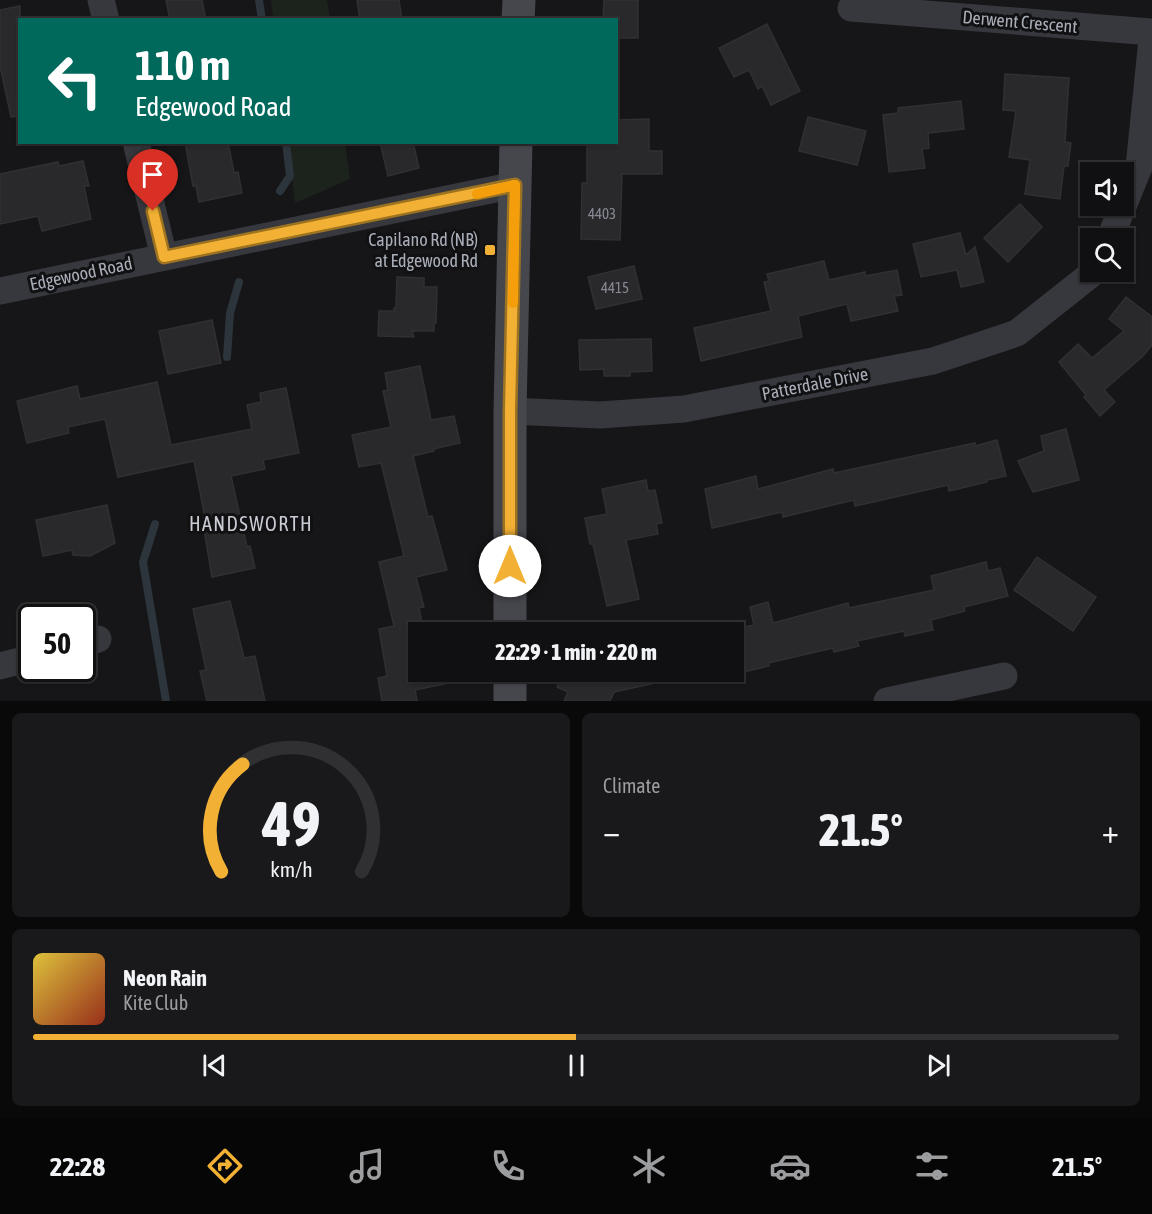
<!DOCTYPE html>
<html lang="en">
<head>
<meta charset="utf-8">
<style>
  body { margin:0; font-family:"Asap Condensed",sans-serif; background:#19191b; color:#f1f3f6; height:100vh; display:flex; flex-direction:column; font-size:22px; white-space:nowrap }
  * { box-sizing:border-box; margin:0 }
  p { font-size:20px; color:#9c9d9f }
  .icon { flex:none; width:33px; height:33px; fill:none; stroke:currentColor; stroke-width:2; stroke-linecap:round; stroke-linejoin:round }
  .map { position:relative; height:701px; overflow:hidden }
  .drawer { display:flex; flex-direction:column; gap:12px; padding:12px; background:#09090a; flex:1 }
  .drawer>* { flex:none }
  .banner { position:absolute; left:18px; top:18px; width:600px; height:126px; border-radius:0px; box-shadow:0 2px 4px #0004,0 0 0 2px #303032; background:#00695c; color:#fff; overflow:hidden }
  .buttons { position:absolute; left:1080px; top:162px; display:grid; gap:12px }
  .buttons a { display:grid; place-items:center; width:54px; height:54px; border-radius:0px; background:#101012; box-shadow:0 2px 4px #0004,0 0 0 2px #303032; font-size:30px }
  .speed { position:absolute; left:18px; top:604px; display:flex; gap:12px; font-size:30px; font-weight:700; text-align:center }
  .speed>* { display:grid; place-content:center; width:78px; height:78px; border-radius:50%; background:#101012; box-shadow:0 2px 4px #0004,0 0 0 2px #303032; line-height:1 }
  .speed .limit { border:3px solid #111; border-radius:9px; background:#fff; color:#111 }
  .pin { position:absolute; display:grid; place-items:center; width:51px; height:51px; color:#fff; margin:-62px -26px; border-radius:50% 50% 50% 0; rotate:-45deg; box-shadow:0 0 6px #0007 }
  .pin .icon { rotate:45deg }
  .me { position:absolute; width:66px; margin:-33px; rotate:0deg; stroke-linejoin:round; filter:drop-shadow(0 0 4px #0008) }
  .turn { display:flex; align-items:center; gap:21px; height:126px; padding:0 18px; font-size:27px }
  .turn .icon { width:78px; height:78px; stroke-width:2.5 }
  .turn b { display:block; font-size:42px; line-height:51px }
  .big { font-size:45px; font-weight:800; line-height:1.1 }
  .drawer .card { flex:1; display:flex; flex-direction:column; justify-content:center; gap:9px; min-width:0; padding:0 21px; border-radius:9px; background:#19191b }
  .drawer .dial { align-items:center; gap:0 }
  .dial svg { height:156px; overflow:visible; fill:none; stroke:#303032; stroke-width:7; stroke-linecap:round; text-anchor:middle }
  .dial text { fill:#f1f3f6; stroke:none }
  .song { display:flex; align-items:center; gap:18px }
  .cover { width:72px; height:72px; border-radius:9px; background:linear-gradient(135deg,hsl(50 70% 55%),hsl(10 70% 35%)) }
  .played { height:6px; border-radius:3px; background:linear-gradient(90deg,#f2b134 50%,#303032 50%) }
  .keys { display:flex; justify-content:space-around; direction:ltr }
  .heat { display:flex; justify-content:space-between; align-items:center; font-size:33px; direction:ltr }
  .drawer .tiles { flex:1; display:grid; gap:12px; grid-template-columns:1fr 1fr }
  .card:last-child { grid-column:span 2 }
  .trip { position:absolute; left:408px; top:622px; width:336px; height:60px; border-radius:0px; background:#101012; box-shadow:0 2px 4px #0004,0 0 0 2px #303032; font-weight:800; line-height:60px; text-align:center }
  .tabs { display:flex; height:96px; justify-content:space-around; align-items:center; background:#060607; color:#9c9d9f }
  .tabs .icon { width:42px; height:42px }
  .tabs .selected { color:#f2b134 }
  .tabs b { font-size:27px; color:#f1f3f6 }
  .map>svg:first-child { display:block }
  .green { fill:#1c231d }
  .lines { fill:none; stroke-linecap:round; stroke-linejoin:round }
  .stream { stroke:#2c353c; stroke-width:8 }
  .building { fill:#29292c; stroke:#303034; stroke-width:1.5 }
  .street { stroke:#37383d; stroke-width:27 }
  .secondary { stroke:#45474d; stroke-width:33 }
  .route-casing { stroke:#9d7322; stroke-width:15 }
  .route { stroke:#f2b134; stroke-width:10 }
  .slow { stroke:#f59e0b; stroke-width:10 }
  .poi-dot { fill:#f2b134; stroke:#111113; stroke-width:2 }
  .labels { text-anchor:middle; stroke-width:6; stroke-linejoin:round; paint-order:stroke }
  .number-label { font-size:15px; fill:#888b94 }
  .street-label { font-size:18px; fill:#a8adb8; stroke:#111113 }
  .poi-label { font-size:18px; fill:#a8adb8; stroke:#111113; text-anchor:end }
  .neighbourhood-label { font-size:20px; letter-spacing:1.5px; fill:#c9ccd4; stroke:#111113 }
</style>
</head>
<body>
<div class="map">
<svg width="1152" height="701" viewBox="0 0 1152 701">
  <rect width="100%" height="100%" fill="#161618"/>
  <g class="green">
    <path d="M 271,0 L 327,0 L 330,19 L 273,19 Z"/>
    <path d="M 288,143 L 345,143 L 350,179 L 295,203 Z"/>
  </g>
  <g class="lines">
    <g class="stream">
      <path d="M 259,0 L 262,20"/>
      <path d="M 280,191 L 290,176 L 286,142"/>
      <path d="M 227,357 L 230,313 L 239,282"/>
      <path d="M 155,524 L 143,562 L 166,701"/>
    </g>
  </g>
  <g class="building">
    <path d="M 166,0 L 202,0 L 206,20 L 170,20 Z"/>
    <path d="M 357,0 L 399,0 L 402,20 L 360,20 Z"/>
    <path d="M 604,0 L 638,0 L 638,38 L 616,38 L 616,20 L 603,20 Z"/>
    <path d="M 20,6 L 20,116 L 11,117 L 0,66 L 0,10 Z"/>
    <path d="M 767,24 L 800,91 L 771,105 L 762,86 L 758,89 L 749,70 L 734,77 L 719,48 Z"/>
    <path d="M 1005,74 L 1069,78 L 1065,142 L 1071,143 L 1068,166 L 1064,166 L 1060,199 L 1025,194 L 1030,160 L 1009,157 L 1016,111 L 1003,110 Z"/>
    <path d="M 961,101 L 964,129 L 928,133 L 929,148 L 922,149 L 925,168 L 889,172 L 883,115 L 898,113 L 898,108 Z"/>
    <path d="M 808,117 L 866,131 L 857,165 L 799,151 Z"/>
    <path d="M 649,119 L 649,151 L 662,151 L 662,174 L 622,174 L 620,240 L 581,239 L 582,183 L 587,183 L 587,142 L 616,142 L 616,120 Z"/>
    <path d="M 185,142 L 228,142 L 234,173 L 238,172 L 242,193 L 199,202 L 196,186 L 193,186 Z"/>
    <path d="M 380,142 L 413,142 L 419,168 L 388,176 Z"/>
    <path d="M 83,161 L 89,186 L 84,186 L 91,219 L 42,231 L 38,216 L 0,224 L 0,174 L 58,162 L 59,166 Z"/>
    <path d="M 1020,204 L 1042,227 L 1008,262 L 984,238 Z"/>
    <path d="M 960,233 L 966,255 L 975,247 L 984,282 L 961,287 L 957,270 L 921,277 L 913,244 Z"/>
    <path d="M 824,261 L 829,280 L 865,272 L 865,276 L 897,270 L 902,295 L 894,296 L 898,311 L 851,321 L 847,304 L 798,316 L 802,337 L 701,361 L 694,328 L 771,311 L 764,282 L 769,281 L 767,274 Z"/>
    <path d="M 634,266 L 642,299 L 596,309 L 588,277 Z"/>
    <path d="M 397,277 L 424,278 L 424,287 L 437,287 L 436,323 L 434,323 L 434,331 L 412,331 L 414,337 L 378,336 L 379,311 L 394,311 L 394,308 L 396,308 Z"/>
    <path d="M 1126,297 L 1152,317 L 1152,345 L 1143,356 L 1104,390 L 1115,402 L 1100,416 L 1084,397 L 1086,395 L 1059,362 L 1078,344 L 1092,358 L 1124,331 L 1109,319 Z"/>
    <path d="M 212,320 L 221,363 L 168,374 L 159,331 Z"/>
    <path d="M 651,339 L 652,371 L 630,372 L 630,376 L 604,376 L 604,369 L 580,370 L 579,340 Z"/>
    <path d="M 420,366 L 431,420 L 454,416 L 460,443 L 433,449 L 434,451 L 413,456 L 428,517 L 432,516 L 447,570 L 416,577 L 424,607 L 419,608 L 424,633 L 418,633 L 418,672 L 458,672 L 459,681 L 415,690 L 417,701 L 382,701 L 378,678 L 387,676 L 379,629 L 394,626 L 379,562 L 404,556 L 381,463 L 359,467 L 352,435 L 391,427 L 383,391 L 388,390 L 385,373 Z"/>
    <path d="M 157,382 L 171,445 L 252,429 L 247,405 L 261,402 L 260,393 L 286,388 L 299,453 L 263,460 L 265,469 L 231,476 L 247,547 L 250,546 L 255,568 L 212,577 L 202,518 L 205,518 L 194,461 L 118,477 L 105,419 L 68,427 L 69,433 L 27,443 L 17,401 L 77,386 L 80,399 Z"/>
    <path d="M 1066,429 L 1079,480 L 1033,492 L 1018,461 L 1044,451 L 1041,436 Z"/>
    <path d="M 997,440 L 1006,476 L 987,480 L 987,482 L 949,491 L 948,485 L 855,506 L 854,500 L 783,517 L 782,512 L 712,528 L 705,489 L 756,476 L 758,489 L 833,469 L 834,473 L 975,443 L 975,446 Z"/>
    <path d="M 646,480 L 648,491 L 655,490 L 662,523 L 656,524 L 658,534 L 626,540 L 639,599 L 607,606 L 593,544 L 590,544 L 585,518 L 607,514 L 602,489 Z"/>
    <path d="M 107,505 L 115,543 L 90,556 L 73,555 L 72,550 L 43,556 L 36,520 Z"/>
    <path d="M 1037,557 L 1096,597 L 1073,631 L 1014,590 Z"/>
    <path d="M 986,562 L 988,571 L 1000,568 L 1008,596 L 964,607 L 965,611 L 931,620 L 933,630 L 905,636 L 904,631 L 857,641 L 859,646 L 834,652 L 833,648 L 768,663 L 769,666 L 734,674 L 734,629 L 754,625 L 750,607 L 768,602 L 773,623 L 848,603 L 849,608 L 934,590 L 931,576 Z"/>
    <path d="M 230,601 L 244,658 L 255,656 L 265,701 L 207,701 L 200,671 L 206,670 L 193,609 Z"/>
    <path d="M 563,672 L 665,672 L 665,681 L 614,692 L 610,701 L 564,701 L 568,692 L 557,687 Z"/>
  </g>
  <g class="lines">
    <g class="street">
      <path d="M 101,0 L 106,20"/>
      <path d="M 851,8 L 1152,32"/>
      <path d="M 136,142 L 164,257"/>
      <path d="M 1124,204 L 1139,167 L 1152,39"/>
      <path d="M 1110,238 L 1123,206"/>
      <path d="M 0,291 L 515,185"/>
      <path d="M 510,411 L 600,415 L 684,409 L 933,361 L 1017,333 L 1094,272"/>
      <path d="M 82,644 L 98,639"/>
      <path d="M 0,666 L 32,658"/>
      <path d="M 887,701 L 1004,676"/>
    </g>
    <g class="secondary">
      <path d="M 518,20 L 519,0"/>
      <path d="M 510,633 L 510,411 L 516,142"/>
      <path d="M 510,701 L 510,672"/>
    </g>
  </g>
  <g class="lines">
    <g class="route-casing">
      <path id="route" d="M 153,211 L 164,257 L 515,185 L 510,411 L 510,566"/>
    </g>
    <use href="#route" class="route"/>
    <path class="slow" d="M 477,194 L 515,185 L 513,303"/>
  </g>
  <rect class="poi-dot" x="484" y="244" width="12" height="12" rx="3"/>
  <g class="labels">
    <g class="number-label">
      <text x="602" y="219">4403</text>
      <text x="615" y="293">4415</text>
    </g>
    <g class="street-label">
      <text transform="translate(1020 22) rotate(5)" y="6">Derwent Crescent</text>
      <text transform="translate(81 274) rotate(-12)" y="6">Edgewood Road</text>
      <text transform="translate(815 384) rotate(-11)" y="6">Patterdale Drive</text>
    </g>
    <g class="poi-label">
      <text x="478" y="246">Capilano Rd (NB)<tspan x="478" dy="21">at Edgewood Rd</tspan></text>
    </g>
    <g class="neighbourhood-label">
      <text x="251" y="531">HANDSWORTH</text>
    </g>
  </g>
</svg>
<div class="buttons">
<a><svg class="icon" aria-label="sound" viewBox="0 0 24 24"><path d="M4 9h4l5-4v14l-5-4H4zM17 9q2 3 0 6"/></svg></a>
<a><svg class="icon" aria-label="search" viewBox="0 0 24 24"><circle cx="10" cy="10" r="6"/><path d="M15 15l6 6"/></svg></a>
</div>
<div class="speed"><div class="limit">50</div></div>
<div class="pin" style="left:153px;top:211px;background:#d93025"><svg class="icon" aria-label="arrive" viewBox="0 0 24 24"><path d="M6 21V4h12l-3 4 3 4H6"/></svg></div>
<svg class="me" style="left:510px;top:566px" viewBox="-20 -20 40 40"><circle r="19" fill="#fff"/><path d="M0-13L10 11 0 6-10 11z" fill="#f2b134"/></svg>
<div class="trip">22:29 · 1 min · 220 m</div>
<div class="banner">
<div class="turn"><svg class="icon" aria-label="left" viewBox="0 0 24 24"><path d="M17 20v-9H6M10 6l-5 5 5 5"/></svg><div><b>110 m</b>Edgewood Road</div></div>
</div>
</div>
<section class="drawer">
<div class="tiles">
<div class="card dial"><svg viewBox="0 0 100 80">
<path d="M14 69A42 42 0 1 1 86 69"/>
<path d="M14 69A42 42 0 0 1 25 14" stroke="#f2b134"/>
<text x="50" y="56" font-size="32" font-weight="700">49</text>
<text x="50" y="72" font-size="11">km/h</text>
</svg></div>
<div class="card"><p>Climate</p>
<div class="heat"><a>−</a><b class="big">21.5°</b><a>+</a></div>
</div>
<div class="card">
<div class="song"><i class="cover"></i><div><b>Neon Rain</b><p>Kite Club</p></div></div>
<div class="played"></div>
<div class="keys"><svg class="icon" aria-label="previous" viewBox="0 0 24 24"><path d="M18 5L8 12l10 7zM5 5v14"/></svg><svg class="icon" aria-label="pause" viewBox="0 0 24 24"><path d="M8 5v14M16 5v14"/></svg><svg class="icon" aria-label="next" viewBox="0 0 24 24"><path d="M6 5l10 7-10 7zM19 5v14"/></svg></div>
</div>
</div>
</section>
<nav class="tabs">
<b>22:28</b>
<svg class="icon selected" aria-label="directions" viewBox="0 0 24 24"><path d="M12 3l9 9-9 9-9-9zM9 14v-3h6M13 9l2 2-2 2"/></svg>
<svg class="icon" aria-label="music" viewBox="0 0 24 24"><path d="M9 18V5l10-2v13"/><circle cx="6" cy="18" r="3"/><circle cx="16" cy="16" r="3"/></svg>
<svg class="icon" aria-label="phone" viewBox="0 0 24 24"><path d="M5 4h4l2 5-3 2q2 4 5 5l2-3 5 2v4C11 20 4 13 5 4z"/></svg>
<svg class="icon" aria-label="climate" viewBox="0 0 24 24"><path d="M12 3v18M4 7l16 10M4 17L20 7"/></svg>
<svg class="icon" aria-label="car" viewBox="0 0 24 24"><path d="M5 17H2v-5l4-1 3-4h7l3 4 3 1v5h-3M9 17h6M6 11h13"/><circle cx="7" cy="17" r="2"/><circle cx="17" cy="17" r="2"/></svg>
<svg class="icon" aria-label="filters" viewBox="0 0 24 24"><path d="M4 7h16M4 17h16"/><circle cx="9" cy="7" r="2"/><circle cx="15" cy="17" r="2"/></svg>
<b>21.5°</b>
</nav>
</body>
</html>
